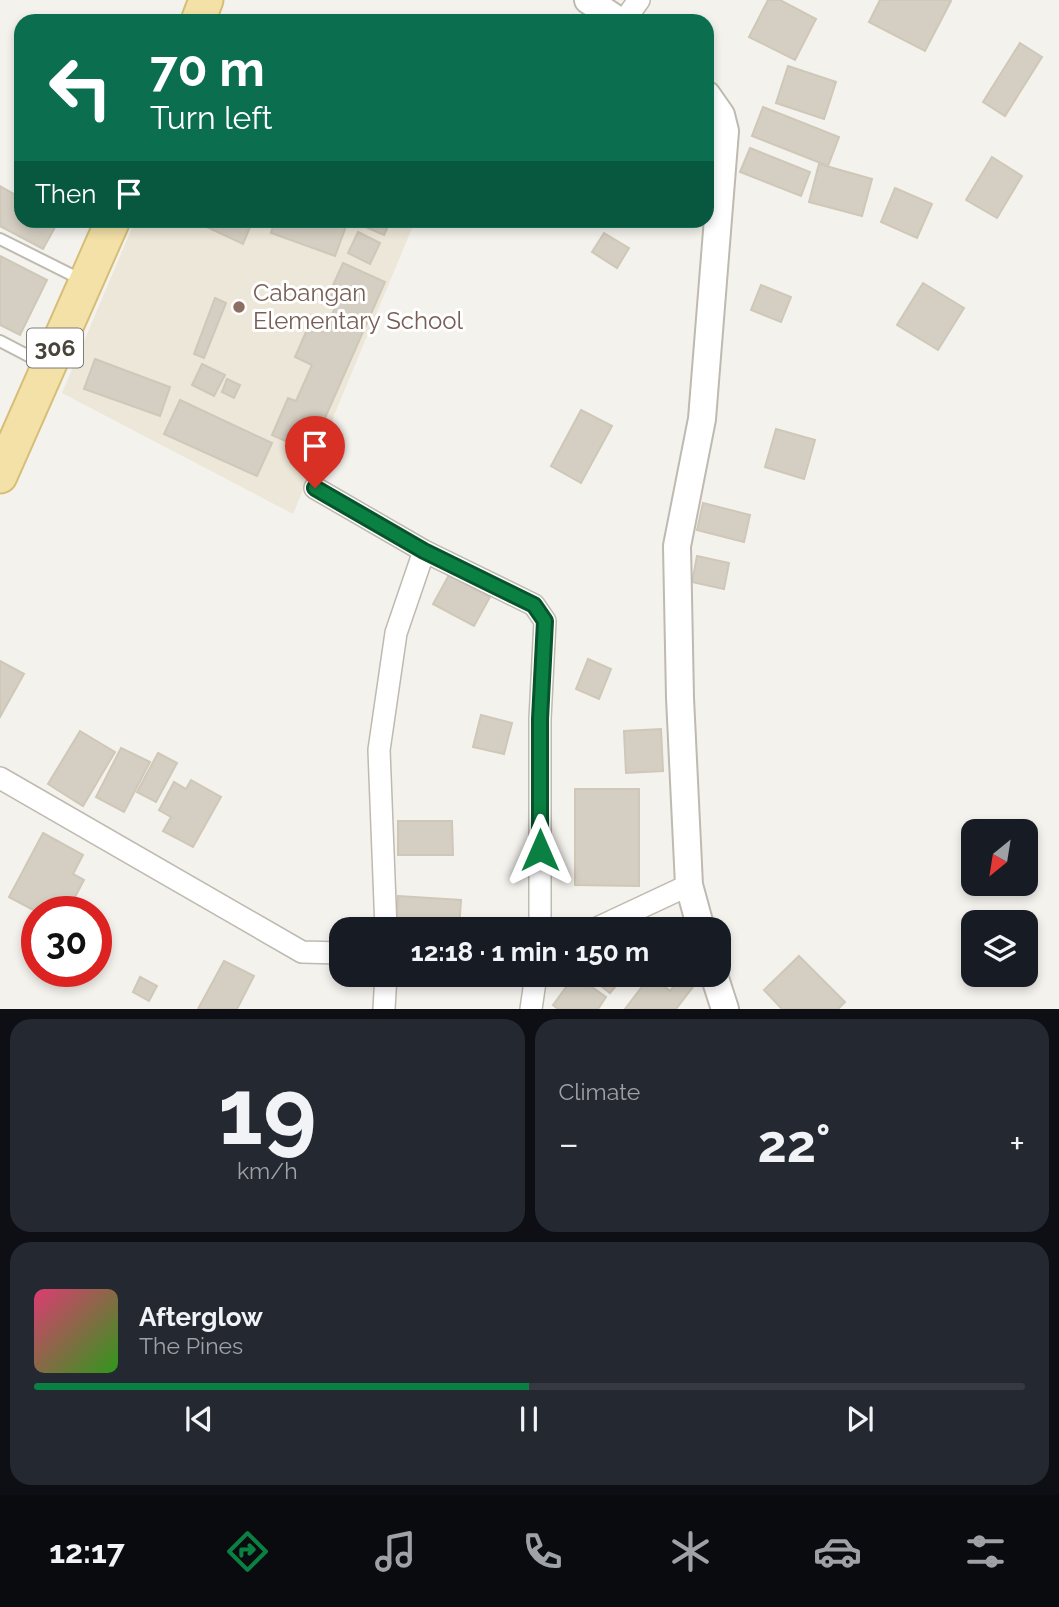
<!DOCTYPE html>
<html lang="en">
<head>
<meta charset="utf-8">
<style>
  body { margin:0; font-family:Raleway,sans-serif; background:#242831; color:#f1f3f6; height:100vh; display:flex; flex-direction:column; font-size:26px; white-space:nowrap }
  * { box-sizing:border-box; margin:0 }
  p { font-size:23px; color:#9ea1a6 }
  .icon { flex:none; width:38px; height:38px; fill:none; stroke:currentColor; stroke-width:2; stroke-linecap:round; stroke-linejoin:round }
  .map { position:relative; height:1009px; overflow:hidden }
  .panel { display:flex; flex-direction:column; gap:10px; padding:10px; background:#0d0f14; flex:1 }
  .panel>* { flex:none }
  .hud { position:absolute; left:14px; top:14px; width:700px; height:214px; border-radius:21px; box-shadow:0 4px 10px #0003; background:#0b6e4f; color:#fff; overflow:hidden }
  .needle { width:46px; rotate:210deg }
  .buttons { position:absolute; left:961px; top:819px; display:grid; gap:14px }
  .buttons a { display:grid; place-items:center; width:77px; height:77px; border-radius:14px; background:#171b24; box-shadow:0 4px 10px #0003; font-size:35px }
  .speed { position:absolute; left:21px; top:896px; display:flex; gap:14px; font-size:35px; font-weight:700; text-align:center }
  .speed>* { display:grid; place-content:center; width:91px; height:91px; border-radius:50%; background:#171b24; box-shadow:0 4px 10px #0003; line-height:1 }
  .speed .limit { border:10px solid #d22; background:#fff; color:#111 }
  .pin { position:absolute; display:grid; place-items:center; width:60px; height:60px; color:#fff; margin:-72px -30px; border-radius:50% 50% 50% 0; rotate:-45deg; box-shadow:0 0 7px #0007 }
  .pin .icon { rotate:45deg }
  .me { position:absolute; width:77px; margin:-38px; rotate:0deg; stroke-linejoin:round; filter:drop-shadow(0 0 5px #0008) }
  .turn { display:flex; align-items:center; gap:24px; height:147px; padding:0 21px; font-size:32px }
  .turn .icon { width:91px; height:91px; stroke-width:2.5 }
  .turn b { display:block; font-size:49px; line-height:60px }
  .then { display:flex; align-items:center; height:66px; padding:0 21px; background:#0003; gap:14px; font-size:26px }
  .big { font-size:52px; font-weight:700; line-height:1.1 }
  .panel .widget { flex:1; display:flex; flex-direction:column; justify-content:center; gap:10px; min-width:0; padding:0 24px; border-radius:21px; background:#242831 }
  .panel .dial { align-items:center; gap:0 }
  .dial b { font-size:91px; line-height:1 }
  .song { display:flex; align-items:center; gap:21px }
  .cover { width:84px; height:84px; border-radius:10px; background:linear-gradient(135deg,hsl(340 70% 55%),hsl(110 70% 35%)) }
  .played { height:7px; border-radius:4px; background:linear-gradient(90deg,#0b8043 50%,#363941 50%) }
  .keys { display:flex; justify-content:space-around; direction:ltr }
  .heat { display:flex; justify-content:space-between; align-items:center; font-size:38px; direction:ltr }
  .panel .tiles { flex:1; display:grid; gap:10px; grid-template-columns:1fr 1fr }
  .widget:last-child { grid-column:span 2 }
  .trip { position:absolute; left:329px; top:917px; width:402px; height:70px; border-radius:21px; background:#171b24; box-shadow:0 4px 10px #0003; font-weight:700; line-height:70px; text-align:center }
  .dock { display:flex; height:112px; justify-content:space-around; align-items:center; background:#090b0e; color:#9ea1a6 }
  .dock .icon { width:49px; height:49px }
  .dock .current { color:#0b8043 }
  .dock b { font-size:32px; color:#f1f3f6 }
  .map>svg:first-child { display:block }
  .education { fill:#ece7d8 }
  .building { fill:#d5cfc3; stroke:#cfc7b7; stroke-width:2 }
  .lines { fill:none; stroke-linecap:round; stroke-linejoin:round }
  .service-casing { stroke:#bfbab0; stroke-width:14 }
  .minor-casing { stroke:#bfbab0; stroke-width:24 }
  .tertiary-casing { stroke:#bfbab0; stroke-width:30 }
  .primary-casing { stroke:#d7be78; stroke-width:37 }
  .service { stroke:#fff; stroke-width:10 }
  .minor { stroke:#fff; stroke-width:21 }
  .tertiary { stroke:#fff; stroke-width:26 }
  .primary { stroke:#f3e1a7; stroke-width:33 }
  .route-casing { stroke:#07532c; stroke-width:18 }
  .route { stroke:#0b8043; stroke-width:12 }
  .education-dot { fill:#8d6e63; stroke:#fff; stroke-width:2.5 }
  .labels { text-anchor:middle; stroke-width:6; stroke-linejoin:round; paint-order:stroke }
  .shield { fill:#fff; stroke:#7f7c76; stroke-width:2 }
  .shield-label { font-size:23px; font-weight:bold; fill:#48443b }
  .education-label { font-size:24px; fill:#785e54; stroke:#fff; text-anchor:start }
</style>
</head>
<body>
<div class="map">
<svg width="1059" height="1009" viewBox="0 0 1059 1009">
  <rect width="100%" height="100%" fill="#f4f2ed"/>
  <path class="education" d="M 135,221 L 415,221 L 293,514 L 62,393 Z"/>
  <g class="building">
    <path d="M 768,0 L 780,0 L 816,19 L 795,60 L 749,37 Z"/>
    <path d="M 880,0 L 949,0 L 951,1 L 925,51 L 869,22 Z"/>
    <path d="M 1020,43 L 1042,57 L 1005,116 L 983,102 Z"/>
    <path d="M 788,66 L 836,82 L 824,119 L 776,103 Z"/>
    <path d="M 763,107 L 839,137 L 828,166 L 752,136 Z"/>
    <path d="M 750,148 L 810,172 L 801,196 L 740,172 Z"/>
    <path d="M 992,157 L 1022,176 L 997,218 L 966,200 Z"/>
    <path d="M 819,164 L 872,179 L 862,216 L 809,202 Z"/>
    <path d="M 0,186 L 21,198 L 21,220 L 59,220 L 43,249 L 0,226 Z"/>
    <path d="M 895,188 L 932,204 L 917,238 L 881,222 Z"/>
    <path d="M 192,220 L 253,220 L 243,244 Z"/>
    <path d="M 275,220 L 346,220 L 348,221 L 335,256 L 271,233 Z"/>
    <path d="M 357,220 L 391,220 L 384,235 L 356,223 Z"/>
    <path d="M 358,232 L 380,243 L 370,264 L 348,253 Z"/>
    <path d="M 604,233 L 629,248 L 617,268 L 592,252 Z"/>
    <path d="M 0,256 L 47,280 L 20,335 L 0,325 Z"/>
    <path d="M 343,263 L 385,282 L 310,452 L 272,435 L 288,398 L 296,401 L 312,365 L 295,357 L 309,325 L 324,332 L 339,299 L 329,294 Z"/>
    <path d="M 923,283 L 964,308 L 938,350 L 897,325 Z"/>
    <path d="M 761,285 L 791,297 L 781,322 L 751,310 Z"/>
    <path d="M 215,298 L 226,303 L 204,358 L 194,354 Z"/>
    <path d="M 95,359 L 170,387 L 160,416 L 84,389 Z"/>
    <path d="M 202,364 L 225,375 L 214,396 L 192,385 Z"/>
    <path d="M 227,379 L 240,385 L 234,398 L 222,392 Z"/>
    <path d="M 180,400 L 272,443 L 257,476 L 164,434 Z"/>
    <path d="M 581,410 L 612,426 L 581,483 L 551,466 Z"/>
    <path d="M 776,429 L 815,440 L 804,479 L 765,467 Z"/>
    <path d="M 703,503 L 750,515 L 744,542 L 697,530 Z"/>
    <path d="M 697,556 L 729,563 L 724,589 L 692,582 Z"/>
    <path d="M 449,575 L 490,597 L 474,626 L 433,604 Z"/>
    <path d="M 588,659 L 611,669 L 599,699 L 576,689 Z"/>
    <path d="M 0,661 L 24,674 L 0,717 Z"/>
    <path d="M 481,715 L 512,723 L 504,754 L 473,747 Z"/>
    <path d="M 661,729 L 663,771 L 626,773 L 624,731 Z"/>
    <path d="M 80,731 L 115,752 L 83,806 L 48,784 Z"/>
    <path d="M 121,748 L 150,762 L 124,812 L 96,797 Z"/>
    <path d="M 158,753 L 177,763 L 156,802 L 137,792 Z"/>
    <path d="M 191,780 L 221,797 L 193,847 L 163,831 L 171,817 L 159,810 L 174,782 L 186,789 Z"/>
    <path d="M 575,789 L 639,789 L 639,886 L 575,885 Z"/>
    <path d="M 398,821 L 452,821 L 453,855 L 398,855 Z"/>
    <path d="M 43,833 L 83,855 L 73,874 L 84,880 L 67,912 L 37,912 L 9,897 Z"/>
    <path d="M 398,896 L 461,900 L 459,929 L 396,926 Z"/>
    <path d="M 799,956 L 845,1002 L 838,1009 L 782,1009 L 764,990 Z"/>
    <path d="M 224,961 L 254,976 L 237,1009 L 198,1009 Z"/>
    <path d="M 575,975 L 606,997 L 598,1009 L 558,1009 L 553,1005 Z"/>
    <path d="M 587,975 L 625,975 L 610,993 Z"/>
    <path d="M 651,975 L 670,991 L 682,975 L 696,983 L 676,1009 L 625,1009 Z"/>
    <path d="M 140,977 L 157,986 L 149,1001 L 133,992 Z"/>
  </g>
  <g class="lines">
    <g class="service-casing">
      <g id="service">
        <path d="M 0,239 L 84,281"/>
        <path d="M 0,341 L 44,364"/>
      </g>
    </g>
    <g class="minor-casing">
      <g id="minor">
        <path d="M 624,21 L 639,0"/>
        <path d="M 315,488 L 424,551 L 534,605 L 545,621 L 540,719 L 540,929"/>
        <path d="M 0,778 L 302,952 L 341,953"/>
        <path d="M 386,929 L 379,750 L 396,633 L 424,551"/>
        <path d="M 595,929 L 689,885"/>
        <path d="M 384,1009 L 386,975"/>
        <path d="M 531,1009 L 536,975"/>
      </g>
    </g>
    <g class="tertiary-casing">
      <g id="tertiary">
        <path d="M 588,0 L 619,21"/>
        <path d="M 701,929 L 689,885 L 680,698 L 677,546 L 702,419 L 725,131 L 721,115 L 707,95"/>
        <path d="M 714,975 L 725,1009"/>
      </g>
    </g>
    <g class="primary-casing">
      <g id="primary">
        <path d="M 198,21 L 206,0"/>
        <path d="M 0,476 L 113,220"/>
      </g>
    </g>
    <use href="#service" class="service"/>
    <use href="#minor" class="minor"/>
    <use href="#tertiary" class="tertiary"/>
    <use href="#primary" class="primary"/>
  </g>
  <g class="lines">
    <g class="route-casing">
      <path id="route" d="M 315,488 L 424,551 L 534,605 L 545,621 L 540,719 L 540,850"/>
    </g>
    <use href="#route" class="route"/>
  </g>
  <circle class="education-dot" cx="239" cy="307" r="7"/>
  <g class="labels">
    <rect class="shield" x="27" y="328.5" width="56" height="39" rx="5"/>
    <g class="shield-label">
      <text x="55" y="356">306</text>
    </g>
    <g class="education-label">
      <text x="253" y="301">Cabangan<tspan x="253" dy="28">Elementary School</tspan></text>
    </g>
  </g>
</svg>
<div class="buttons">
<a><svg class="needle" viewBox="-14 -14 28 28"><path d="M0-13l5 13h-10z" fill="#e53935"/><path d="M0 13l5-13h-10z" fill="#9ea1a6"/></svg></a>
<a><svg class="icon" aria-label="layers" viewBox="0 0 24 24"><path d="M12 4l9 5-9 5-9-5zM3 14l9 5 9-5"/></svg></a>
</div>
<div class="speed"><div class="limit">30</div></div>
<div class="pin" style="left:315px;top:488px;background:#d93025"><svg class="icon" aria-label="arrive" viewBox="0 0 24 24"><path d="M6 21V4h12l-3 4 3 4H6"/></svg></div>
<svg class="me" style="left:540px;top:850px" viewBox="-20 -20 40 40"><path d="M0-17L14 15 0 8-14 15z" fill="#0b8043" stroke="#fff" stroke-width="4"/></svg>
<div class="trip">12:18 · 1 min · 150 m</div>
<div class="hud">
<div class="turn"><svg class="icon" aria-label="left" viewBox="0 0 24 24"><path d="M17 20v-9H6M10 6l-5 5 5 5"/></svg><div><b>70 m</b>Turn left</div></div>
<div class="then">Then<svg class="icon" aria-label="arrive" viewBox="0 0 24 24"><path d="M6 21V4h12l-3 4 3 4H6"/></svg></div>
</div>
</div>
<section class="panel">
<div class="tiles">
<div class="widget dial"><b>19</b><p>km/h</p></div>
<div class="widget"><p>Climate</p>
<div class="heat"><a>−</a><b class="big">22°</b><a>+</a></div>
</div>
<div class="widget">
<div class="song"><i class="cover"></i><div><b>Afterglow</b><p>The Pines</p></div></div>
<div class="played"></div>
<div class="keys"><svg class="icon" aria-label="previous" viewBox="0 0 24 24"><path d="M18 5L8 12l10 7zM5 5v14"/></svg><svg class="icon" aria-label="pause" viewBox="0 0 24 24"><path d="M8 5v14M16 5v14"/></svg><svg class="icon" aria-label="next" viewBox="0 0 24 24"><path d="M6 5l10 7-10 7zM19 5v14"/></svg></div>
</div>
</div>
</section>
<nav class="dock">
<b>12:17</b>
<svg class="icon current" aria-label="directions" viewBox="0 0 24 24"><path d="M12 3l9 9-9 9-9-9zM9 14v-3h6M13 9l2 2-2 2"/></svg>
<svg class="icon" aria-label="music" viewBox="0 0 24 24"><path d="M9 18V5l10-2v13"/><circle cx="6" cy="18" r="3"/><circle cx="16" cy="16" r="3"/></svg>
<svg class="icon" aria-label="phone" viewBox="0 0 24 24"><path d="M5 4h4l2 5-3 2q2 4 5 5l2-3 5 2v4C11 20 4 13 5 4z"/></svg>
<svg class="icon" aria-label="climate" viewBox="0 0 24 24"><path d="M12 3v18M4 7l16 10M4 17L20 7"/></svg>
<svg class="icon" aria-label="car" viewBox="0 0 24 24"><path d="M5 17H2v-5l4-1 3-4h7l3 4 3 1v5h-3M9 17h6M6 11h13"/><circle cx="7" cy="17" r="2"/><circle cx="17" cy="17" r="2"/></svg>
<svg class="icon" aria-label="filters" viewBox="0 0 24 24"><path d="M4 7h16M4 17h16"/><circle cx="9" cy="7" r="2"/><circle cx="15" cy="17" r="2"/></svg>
</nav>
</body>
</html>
